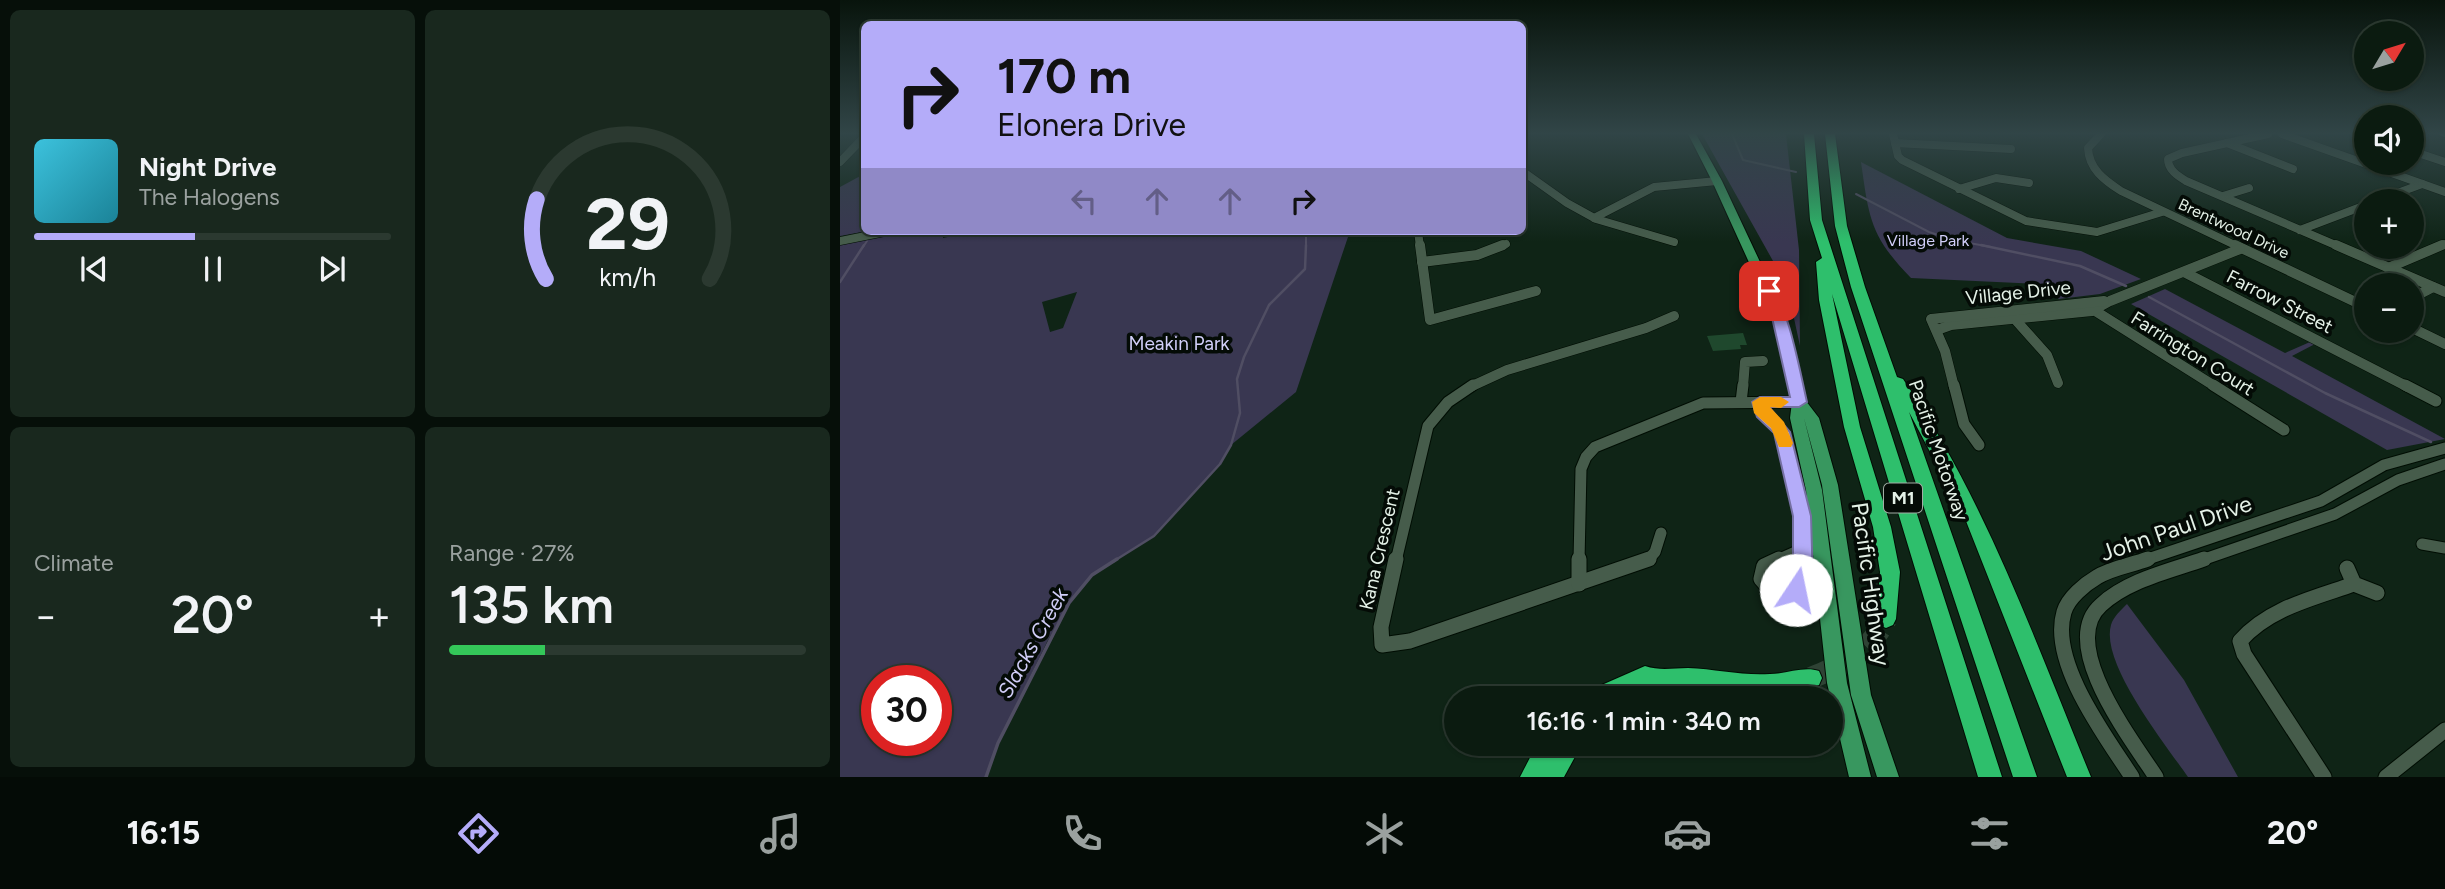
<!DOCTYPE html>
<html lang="en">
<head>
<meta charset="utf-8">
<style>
  body { margin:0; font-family:Figtree,sans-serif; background:#19281e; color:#f1f3f6; height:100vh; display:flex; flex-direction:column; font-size:26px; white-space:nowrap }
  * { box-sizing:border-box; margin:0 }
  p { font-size:23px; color:#9aa19f }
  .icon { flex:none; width:38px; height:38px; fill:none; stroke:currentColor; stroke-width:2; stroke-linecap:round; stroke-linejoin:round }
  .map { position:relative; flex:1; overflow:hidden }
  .panel { display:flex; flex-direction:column; gap:10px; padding:10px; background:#060f09; width:840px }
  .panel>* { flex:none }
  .guide { position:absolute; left:21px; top:21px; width:665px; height:214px; border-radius:10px; box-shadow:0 2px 5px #0004,0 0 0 2px #2b3930; background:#b4acf9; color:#111; overflow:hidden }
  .needle { width:46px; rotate:52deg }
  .controls { position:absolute; left:1514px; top:21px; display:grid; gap:14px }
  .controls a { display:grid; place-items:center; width:70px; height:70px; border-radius:50%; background:#0b1b10; box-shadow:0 2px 5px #0004,0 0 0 2px #2b3930; font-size:35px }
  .speed { position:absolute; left:21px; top:665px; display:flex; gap:14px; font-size:35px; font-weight:700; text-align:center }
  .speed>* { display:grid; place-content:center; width:91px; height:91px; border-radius:50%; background:#0b1b10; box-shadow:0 2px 5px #0004,0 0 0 2px #2b3930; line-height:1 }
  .speed .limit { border:10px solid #d22; background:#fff; color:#111 }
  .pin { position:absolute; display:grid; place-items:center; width:60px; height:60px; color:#fff; margin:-30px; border-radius:14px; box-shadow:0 4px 10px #0006 }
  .me { position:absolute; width:77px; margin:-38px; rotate:11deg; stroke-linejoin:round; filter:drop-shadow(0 0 5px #0008) }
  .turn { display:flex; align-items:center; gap:24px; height:147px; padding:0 21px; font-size:32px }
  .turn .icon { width:91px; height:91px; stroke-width:2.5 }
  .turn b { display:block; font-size:49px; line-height:60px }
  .lanes { display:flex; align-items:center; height:66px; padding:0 21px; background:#0003; justify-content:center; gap:35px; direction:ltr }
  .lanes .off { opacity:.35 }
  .big { font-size:52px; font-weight:600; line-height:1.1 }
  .panel .widget { flex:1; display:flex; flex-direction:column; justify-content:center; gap:10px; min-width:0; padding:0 24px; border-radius:10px; background:#19281e }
  .panel .dial { align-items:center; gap:0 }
  .dial svg { height:182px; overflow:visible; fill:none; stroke:#2b3930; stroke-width:7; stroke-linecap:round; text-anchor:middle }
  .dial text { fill:#f1f3f6; stroke:none }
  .song { display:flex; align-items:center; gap:21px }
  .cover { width:84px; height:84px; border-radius:10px; background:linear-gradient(135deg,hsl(190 70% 55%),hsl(190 70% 35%)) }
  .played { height:7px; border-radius:4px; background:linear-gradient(90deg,#b4acf9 45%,#2b3930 45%) }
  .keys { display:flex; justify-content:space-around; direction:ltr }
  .heat { display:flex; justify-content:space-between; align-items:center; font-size:38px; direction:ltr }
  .charge { height:10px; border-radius:5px; background:linear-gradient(90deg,#34c759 27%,#2b3930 0) }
  .panel .tiles { flex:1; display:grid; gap:10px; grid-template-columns:repeat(2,1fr) }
  .trip { position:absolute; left:604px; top:686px; width:399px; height:70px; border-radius:35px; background:#0b1b10; box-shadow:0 2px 5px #0004,0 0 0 2px #2b3930; font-weight:600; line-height:70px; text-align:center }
  .menu { display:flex; height:112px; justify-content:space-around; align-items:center; background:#040b06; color:#9aa19f }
  .menu .icon { width:49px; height:49px }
  .menu .current { color:#b4acf9 }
  .menu b { font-size:32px; color:#f1f3f6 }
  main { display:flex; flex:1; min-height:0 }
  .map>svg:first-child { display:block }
  .green { fill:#393751; fill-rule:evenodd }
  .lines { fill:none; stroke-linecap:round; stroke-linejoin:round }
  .stream-far2 { stroke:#504e63; stroke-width:2 }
  .stream-far1 { stroke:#504e63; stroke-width:2.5 }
  .stream { stroke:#504e63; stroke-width:3.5 }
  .building { fill:#1f482d }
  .highway-tunnel { stroke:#2f4335; stroke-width:22; stroke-dasharray:22 10; stroke-linecap:butt }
  .minor-far3-casing { stroke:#000d03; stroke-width:9 }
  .minor-far2-casing { stroke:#000d03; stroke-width:11 }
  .minor-far1-casing { stroke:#000d03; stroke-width:13 }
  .minor-casing { stroke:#000d03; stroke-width:17 }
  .major-casing { stroke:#000d03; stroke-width:2 }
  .highway-casing { stroke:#000d03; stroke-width:2 }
  .minor-far3 { stroke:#465c4b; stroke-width:8 }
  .minor-far2 { stroke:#465c4b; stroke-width:10 }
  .minor-far1 { stroke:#465c4b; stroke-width:11 }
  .minor { stroke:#465c4b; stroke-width:15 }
  .major { fill:#38975f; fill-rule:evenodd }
  .highway { fill:#2ebf6c; fill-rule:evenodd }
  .route { fill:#b4acf9; stroke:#7570a2; stroke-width:2 }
  .slow { fill:#f59e0b }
  .labels { text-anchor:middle; stroke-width:7; stroke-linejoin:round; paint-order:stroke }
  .far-street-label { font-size:16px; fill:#e4f1e7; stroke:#040b06 }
  .far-park-label { font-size:16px; fill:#d2cff9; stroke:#040b06 }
  .shield { fill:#040b06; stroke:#a1aca4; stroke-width:2 }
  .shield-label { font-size:18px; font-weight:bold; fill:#e4f1e7 }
  .street-label { font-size:19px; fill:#e4f1e7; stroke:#040b06 }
  .park-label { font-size:19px; fill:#d2cff9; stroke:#040b06 }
  .water-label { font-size:21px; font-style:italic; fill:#d0cdf7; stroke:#040b06 }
  .near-street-label { font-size:23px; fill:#e4f1e7; stroke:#040b06 }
</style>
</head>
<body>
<main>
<section class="panel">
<div class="tiles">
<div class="widget">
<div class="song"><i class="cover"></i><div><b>Night Drive</b><p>The Halogens</p></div></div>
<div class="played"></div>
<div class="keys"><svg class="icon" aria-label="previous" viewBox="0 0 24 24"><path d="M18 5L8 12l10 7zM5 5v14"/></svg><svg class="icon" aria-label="pause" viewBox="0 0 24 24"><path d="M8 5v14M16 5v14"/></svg><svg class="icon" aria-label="next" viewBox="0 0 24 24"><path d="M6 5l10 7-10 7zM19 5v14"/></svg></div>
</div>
<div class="widget dial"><svg viewBox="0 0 100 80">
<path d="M14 69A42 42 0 1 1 86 69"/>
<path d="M14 69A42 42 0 0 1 10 34" stroke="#b4acf9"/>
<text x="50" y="56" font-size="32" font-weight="700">29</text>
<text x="50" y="72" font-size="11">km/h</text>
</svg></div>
<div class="widget"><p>Climate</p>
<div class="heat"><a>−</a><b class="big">20°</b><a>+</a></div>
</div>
<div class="widget"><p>Range · 27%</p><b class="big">135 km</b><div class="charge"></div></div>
</div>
</section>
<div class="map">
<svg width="1605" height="777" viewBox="0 0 1605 777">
  <rect width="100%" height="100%" fill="#0f2416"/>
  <g class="green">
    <path d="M 862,134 L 946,134 L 959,250 L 960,346 L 947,286 Z"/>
    <path d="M 1021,162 L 1167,238 L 1241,251 L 1301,279 L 1260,294 L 1219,299 L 1201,284 L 1071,278 C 1030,236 1029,218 1021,162 Z"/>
    <path d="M 24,174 L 24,231 L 27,231 L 0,236 L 0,187 Z"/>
    <path d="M 70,231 L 103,231 L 103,238 L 136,231 L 510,231 L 456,392 L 391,445 L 380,464 L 314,536 L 252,575 L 229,603 L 207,642 L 158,743 L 146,777 L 0,777 L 0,245 ZM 237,292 L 223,328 L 210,332 L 202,302 ZM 37,681 L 96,681 L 96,740 L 37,740 Z"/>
    <path d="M 1325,289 L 1445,353 L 1470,342 L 1475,344 L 1452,356 L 1605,439 L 1547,450 L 1291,304 Z"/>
    <path d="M 1287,604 L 1344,680 L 1398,777 L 1348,777 C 1326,745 1260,663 1271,625 C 1273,617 1281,610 1287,604 Z"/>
  </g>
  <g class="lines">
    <g class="stream-far2">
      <path d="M 892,134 L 903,160 L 956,172"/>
      <path d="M 1016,194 L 1089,232 L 1113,240 L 1151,247"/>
      <path d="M 23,247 L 27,241"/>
      <path d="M 466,247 L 466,231"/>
    </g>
    <g class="stream-far1">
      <path d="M 1141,245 L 1240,266 L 1286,286"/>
      <path d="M 0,282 L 24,245"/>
      <path d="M 1309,297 L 1485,393 L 1591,442"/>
      <path d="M 274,561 L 314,536 L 380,464 L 391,445 L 400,413 L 397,379 L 404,357 L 429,305 L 465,269 L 466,245"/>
    </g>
    <path class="stream" d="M 146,777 L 158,743 L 229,603 L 252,575 L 277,559"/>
  </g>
  <path class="building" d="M 903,333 L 907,345 L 900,345 L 901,349 L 873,351 L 867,336 Z"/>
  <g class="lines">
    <path class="highway-tunnel" d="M 971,678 C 1008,662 1026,656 1046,619"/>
    <g class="minor-far3-casing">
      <g id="minor-far3">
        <path d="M 1053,134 L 1058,156 L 1062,160 L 1186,221 L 1257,232 L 1322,212"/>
        <path d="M 1261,134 L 1248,148 C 1249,169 1264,180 1281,191 L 1399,247"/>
        <path d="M 1428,134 L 1342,153 L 1328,159 C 1328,170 1338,176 1346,181 L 1500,247"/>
        <path d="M 1442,134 L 1605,192"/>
        <path d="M 1522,134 L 1526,135"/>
        <path d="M 1055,143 L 1171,149"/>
        <path d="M 1387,143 L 1453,169"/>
        <path d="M 1572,151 L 1605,162"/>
        <path d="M 0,162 L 24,137"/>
        <path d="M 682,171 L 727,203 L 756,219 L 834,242"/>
        <path d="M 1119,189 L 1156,178 L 1189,183"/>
        <path d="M 1383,196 L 1409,188"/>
        <path d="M 1536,201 L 1582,184"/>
        <path d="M 754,218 L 814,187 L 877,181"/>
        <path d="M 1460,230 L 1526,205"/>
        <path d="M 578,231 L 580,247"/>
        <path d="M 0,241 L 50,231"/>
        <path d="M 658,247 L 666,244"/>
        <path d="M 1598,247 L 1605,244"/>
      </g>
    </g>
    <g class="minor-far2-casing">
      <g id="minor-far2">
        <path d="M 580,245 L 590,320 L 696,291"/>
        <path d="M 1395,245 L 1526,307"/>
        <path d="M 1496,245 L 1605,292"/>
        <path d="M 582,262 L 637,255 L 663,245"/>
        <path d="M 1548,268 L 1602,245"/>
        <path d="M 1344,272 L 1568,387"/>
        <path d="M 1572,298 L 1593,287"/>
        <path d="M 1249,307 L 1376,387"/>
        <path d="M 1173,317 L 1207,355 L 1218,383"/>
        <path d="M 1572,328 L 1605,344"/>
        <path d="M 1097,330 L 1111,325 L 1252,311 L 1270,301 L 1400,249"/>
        <path d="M 630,387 L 667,370 L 806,328 L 834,316"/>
        <path d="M 903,387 L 905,362 L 923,361"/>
        <path d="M 1114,387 L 1105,351 L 1091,319 L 1264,301"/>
      </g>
    </g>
    <g class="minor-far1-casing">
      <g id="minor-far1">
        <path d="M 1114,385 L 1124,424 L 1139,445"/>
        <path d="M 1373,385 L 1444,430"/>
        <path d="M 1565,385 L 1596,401"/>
        <path d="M 901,402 L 903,385"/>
        <path d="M 920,402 L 923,413 L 933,420 L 942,432 L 962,516 L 963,561"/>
        <path d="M 1582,544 L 1605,548"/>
        <path d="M 556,561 L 588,426 L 608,402 L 633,385"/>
        <path d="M 739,561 L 741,469 L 746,457 L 755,447 L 863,403 L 959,402"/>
        <path d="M 807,561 L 815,552 L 821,533"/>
        <path d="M 935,561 L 962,549"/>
        <path d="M 1302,561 L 1481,501 L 1544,465 L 1605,448"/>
        <path d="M 1359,561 L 1495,514 L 1558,480 L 1605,464"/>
      </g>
    </g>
    <g class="minor-casing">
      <g id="minor">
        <path d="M 556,559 L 541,627 L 542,645 L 570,641 L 809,559"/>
        <path d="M 939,559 L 924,566 L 921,579 C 933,595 948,595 963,584 L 963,559"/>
        <path d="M 1507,568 L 1514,584 L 1537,593"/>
        <path d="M 739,584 L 739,559"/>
        <path d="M 1292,777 C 1266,737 1209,662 1224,612 C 1228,598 1245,584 1257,577 C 1271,568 1292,565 1308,559"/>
        <path d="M 1316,777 C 1292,740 1217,644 1261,605 C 1288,580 1330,571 1364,559"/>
        <path d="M 1484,777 L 1404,654 L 1400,641 C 1429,608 1474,598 1514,584"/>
        <path d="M 1546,777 L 1605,730"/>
      </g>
    </g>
    <g class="major-casing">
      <g id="major">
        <path d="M 848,134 L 856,134 L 882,181 L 944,313 L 966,401 L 979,418 L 998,485 L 1031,695 L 1059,777 L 1037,777 L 1011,695 L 982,485 L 964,418 L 982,490 L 1007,683 L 1031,777 L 1009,777 L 987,683 L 966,490 L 950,418 L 952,402 L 932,313 L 872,181 Z"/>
        <path d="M 1599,134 L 1605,134 L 1605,137 L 1601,136 Z"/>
      </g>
    </g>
    <g class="highway-casing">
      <g id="highway">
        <path d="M 964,134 L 974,134 L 982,220 L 1162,777 L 1138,777 L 992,294 L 1020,427 L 1051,527 L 1060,572 L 1056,619 L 1053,625 L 1046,628 L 1039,625 L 1036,619 L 1040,572 L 1033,527 L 1004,427 L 979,300 L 976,262 L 982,258 L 970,220 Z"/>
        <path d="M 985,134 L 995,134 L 1007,226 L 1025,287 L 1057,377 L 1063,379 C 1146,501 1195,641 1251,777 L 1227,777 L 1124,516 L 1069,412 L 1197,777 L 1173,777 L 1011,287 L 995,226 Z"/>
        <path d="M 805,666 C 820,671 833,668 848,668 C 876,669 903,676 930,674 C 946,674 964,666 979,671 L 982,678 L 979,685 L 940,694 L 915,695 L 847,688 L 824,689 L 813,698 L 745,698 L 748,691 Z"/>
        <path d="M 697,744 L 742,744 L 724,777 L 680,777 Z"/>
      </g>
    </g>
    <use href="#minor-far3" class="minor-far3"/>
    <use href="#minor-far2" class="minor-far2"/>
    <use href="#minor-far1" class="minor-far1"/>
    <use href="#minor" class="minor"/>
    <use href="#major" class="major"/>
    <use href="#highway" class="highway"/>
  </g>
  <linearGradient id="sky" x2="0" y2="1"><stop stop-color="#08140c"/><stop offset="0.55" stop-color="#314547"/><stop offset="1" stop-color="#314547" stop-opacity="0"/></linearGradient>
  <rect width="1605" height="242" fill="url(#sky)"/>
  <path class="route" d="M 929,287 C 946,293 962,381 967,402 L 959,407 L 929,407 L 950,432 L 971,516 L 973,584 C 967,594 960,599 949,596 L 946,590 L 953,581 L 953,516 L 934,433 L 917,417 L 912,402 L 920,397 L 950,397 L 931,313 L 922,291 Z"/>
  <path class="slow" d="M 920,397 L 941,397 L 949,402 L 941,408 L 930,407 L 944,422 L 953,443 L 951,447 L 939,447 L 931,428 L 914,413 L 912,402 Z"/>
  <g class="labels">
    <g class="far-street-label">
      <text transform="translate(1394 228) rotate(25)" y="6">Brentwood Drive</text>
    </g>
    <g class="far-park-label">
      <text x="1088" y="246">Village Park</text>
    </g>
    <rect class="shield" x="1044" y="483.5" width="38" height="29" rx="5"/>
    <g class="shield-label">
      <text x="1063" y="504">M1</text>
    </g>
    <g class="street-label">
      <text transform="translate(1178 292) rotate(-6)" y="7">Village Drive</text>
      <text transform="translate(1440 301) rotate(27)" y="7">Farrow Street</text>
      <text transform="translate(1353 353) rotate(32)" y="7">Farrington Court</text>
      <text transform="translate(1099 450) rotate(71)" y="7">Pacific Motorway</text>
      <text transform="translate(539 549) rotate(-77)" y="7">Kana Crescent</text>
    </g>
    <g class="park-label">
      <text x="339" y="350">Meakin Park</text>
    </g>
    <g class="water-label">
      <text transform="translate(193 643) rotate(-61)" y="7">Slacks Creek</text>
    </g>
    <g class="near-street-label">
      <text transform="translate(1336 528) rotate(-19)" y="8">John Paul Drive</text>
      <text transform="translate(1031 584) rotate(82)" y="8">Pacific Highway</text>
    </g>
  </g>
</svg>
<div class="controls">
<a><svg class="needle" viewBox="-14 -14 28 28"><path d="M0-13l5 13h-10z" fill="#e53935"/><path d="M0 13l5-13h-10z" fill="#9aa19f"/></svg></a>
<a><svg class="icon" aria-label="sound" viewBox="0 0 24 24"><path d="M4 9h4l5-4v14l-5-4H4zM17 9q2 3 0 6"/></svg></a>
<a>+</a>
<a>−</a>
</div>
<div class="speed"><div class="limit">30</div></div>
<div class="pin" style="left:929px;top:291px;background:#d93025"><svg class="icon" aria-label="arrive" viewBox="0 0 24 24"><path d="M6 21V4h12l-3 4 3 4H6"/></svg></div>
<svg class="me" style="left:956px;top:590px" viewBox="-20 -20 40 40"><circle r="19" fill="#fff"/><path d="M0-13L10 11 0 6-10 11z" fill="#b4acf9"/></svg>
<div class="trip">16:16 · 1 min · 340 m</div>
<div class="guide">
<div class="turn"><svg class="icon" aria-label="right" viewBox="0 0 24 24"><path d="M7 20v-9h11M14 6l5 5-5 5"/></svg><div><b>170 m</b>Elonera Drive</div></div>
<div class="lanes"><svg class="icon off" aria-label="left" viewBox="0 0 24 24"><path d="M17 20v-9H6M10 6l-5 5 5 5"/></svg><svg class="icon off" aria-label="ahead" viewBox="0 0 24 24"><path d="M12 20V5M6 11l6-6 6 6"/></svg><svg class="icon off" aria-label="ahead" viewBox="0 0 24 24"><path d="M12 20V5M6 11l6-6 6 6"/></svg><svg class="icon" aria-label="right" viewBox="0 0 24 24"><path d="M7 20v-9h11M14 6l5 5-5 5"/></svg></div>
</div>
</div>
</main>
<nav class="menu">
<b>16:15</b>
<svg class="icon current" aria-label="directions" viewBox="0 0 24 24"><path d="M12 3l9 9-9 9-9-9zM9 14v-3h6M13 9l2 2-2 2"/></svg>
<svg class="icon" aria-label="music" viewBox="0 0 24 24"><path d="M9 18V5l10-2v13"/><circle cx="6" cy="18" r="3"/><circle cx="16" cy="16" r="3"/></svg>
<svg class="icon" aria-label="phone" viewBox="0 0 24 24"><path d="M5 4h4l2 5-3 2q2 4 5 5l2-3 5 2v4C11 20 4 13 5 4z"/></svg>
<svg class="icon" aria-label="climate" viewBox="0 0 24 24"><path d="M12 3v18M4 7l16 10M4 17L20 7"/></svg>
<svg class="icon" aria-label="car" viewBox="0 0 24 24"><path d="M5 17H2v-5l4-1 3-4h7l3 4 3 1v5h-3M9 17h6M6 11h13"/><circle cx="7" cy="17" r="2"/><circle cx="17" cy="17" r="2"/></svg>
<svg class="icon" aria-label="filters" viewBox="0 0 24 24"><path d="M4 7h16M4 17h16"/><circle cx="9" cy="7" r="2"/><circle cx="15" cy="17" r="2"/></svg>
<b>20°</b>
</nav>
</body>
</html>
